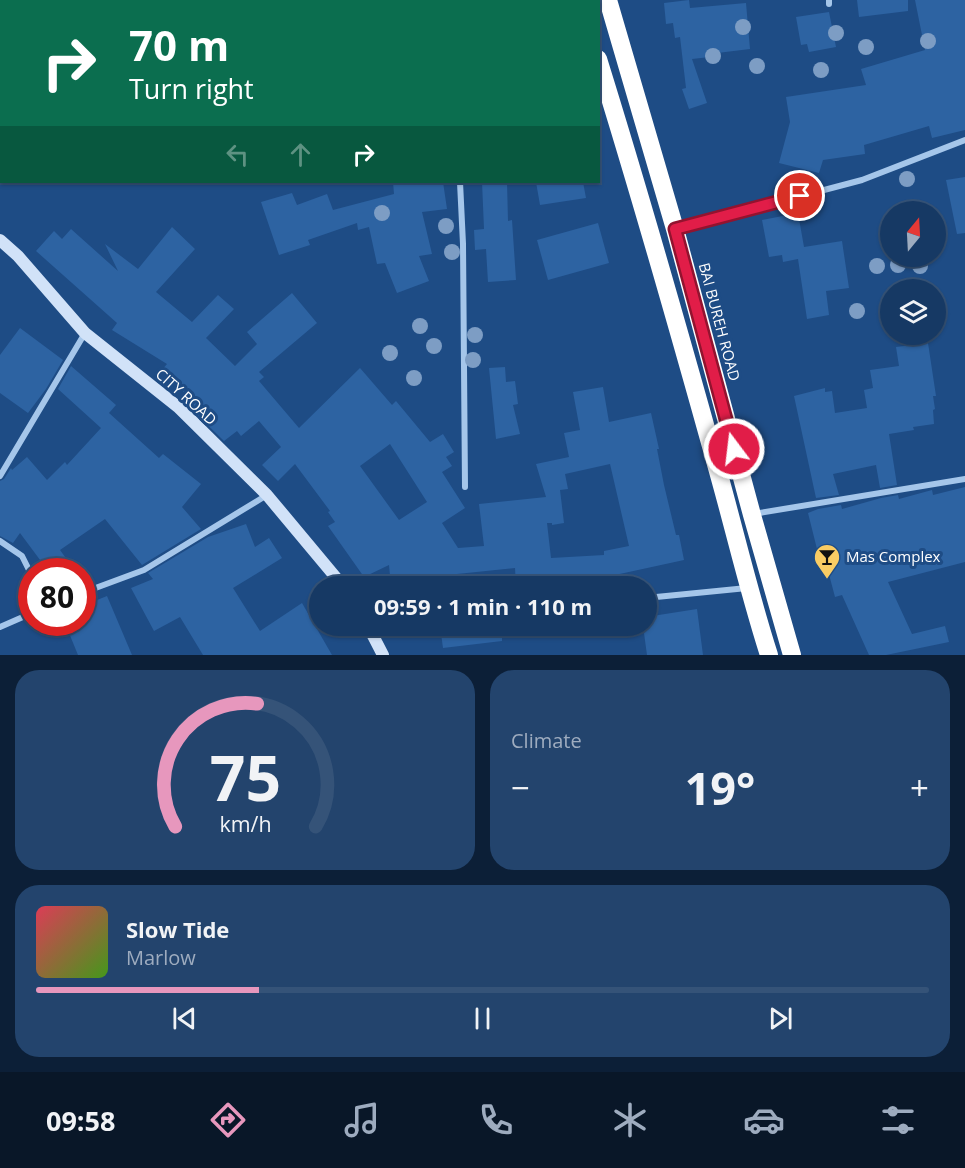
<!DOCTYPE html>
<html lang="en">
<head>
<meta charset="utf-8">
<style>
  body { margin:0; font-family:"Open Sans",sans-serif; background:#23446d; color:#f1f3f6; height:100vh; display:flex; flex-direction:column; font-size:22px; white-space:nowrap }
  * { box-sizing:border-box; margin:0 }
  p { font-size:20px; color:#9eacbf }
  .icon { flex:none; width:33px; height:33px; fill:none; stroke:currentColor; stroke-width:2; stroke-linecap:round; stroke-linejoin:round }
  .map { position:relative; height:655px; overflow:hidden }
  .details { display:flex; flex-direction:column; gap:15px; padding:15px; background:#0c1f37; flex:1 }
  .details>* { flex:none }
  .banner { position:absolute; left:0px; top:0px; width:600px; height:183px; box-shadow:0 2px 4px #0004,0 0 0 2px #355378; background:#0b6e4f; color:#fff; overflow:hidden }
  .needle { width:39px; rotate:18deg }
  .buttons { position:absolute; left:880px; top:201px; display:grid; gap:12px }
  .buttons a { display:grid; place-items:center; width:66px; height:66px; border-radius:50%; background:#163964; box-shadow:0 2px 4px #0004,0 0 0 2px #355378; font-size:30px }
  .speed { position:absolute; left:18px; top:558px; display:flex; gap:12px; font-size:30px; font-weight:700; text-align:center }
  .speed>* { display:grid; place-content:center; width:78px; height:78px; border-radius:50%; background:#163964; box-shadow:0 2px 4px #0004,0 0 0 2px #355378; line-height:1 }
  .speed .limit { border:9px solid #d22; background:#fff; color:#111 }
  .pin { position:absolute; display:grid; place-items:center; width:51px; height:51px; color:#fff; margin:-26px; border:3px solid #fff; border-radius:50%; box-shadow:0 2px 6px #0007 }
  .me { position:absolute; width:66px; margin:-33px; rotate:345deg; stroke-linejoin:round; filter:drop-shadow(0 0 4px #0008) }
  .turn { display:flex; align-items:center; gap:21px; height:126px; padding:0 30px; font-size:27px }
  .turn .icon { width:78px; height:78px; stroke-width:2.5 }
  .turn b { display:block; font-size:42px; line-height:51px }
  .lanes { display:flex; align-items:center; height:57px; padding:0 30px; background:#0003; justify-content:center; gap:30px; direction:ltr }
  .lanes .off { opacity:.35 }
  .big { font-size:45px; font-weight:700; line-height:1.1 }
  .details .widget { flex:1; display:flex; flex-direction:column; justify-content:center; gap:9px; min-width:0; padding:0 21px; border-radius:24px; background:#23446d }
  .details .dial { align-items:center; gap:0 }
  .dial svg { height:156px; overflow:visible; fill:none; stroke:#355378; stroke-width:7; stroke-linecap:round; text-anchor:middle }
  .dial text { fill:#f1f3f6; stroke:none }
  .song { display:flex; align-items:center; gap:18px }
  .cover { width:72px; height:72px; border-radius:9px; background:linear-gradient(135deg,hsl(350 70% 55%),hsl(100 70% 35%)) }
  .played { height:6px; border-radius:3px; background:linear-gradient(90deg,#e797bd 25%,#355378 25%) }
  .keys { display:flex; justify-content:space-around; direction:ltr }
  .heat { display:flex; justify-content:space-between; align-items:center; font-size:33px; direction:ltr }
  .details .tiles { flex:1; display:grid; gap:15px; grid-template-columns:1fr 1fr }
  .widget:last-child { grid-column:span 2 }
  .trip { position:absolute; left:309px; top:576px; width:348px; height:60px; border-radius:30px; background:#163964; box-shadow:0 2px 4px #0004,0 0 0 2px #355378; font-weight:700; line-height:60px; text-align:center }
  .menu { display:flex; height:96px; justify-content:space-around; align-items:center; background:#091728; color:#9eacbf }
  .menu .icon { width:42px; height:42px }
  .menu .current { color:#e797bd }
  .menu b { font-size:27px; color:#f1f3f6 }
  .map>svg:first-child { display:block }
  .building { fill:#2d63a2; fill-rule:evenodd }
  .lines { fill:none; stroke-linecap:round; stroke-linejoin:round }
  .street { stroke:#a5c6ea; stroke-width:6 }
  .secondary { stroke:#d1e2f8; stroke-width:12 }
  .highway { stroke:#fff; stroke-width:18 }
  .tree { fill:#7d9dc4 }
  .route-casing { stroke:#92132f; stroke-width:15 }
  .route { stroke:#e11d48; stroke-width:10 }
  .labels { text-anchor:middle; stroke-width:6; stroke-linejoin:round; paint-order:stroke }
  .street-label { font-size:15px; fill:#fff; stroke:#1e4c85 }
  .poi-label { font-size:15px; fill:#fff; stroke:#1e4c85; text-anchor:start }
</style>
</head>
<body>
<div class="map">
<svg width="965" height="655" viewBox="0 0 965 655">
  <rect width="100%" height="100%" fill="#1e4c85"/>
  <g class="building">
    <path d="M 689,0 L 690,8 L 746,3 L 750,49 L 709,54 L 710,57 L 692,59 L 707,103 L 689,109 L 682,89 L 686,88 L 680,37 L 675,38 L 673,23 L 666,24 L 664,3 Z"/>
    <path d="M 857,0 L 908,0 L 908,11 L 859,17 Z"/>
    <path d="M 915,0 L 965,0 L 965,130 L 932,138 L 929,126 L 864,145 L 865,154 L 823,160 L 819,173 L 779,163 L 790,122 L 786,97 L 866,85 L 861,69 L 925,50 Z"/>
    <path d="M 829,12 L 836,47 L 809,52 L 807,44 L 801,45 L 796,17 Z"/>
    <path d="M 965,177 L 965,233 L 957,234 L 946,180 Z"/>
    <path d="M 393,182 L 443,182 L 447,209 L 422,212 L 432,254 L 419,256 L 429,281 L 397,293 L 385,263 L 377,264 L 369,227 L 358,230 L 357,223 L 308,240 L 310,245 L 279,255 L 261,202 L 292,193 L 297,205 L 327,194 L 333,210 L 394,194 Z"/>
    <path d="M 482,182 L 507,182 L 508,221 L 512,220 L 516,280 L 488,282 L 486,249 L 475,250 L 474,230 L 484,229 Z"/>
    <path d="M 536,182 L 583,182 L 586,198 L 540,205 Z"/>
    <path d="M 798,213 L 804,247 L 842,241 L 849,288 L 826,291 L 829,315 L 807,319 L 798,259 L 783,262 L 782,255 L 769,257 L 762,220 Z"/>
    <path d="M 598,223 L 609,263 L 548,280 L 537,240 Z"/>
    <path d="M 172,227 L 195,249 L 156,292 L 192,322 L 218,295 L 234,309 L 206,338 L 235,366 L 257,344 L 247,332 L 292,293 L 317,323 L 259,372 L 264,377 L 259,381 L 299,428 L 360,368 L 392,405 L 396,401 L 430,442 L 443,434 L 454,452 L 446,457 L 452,466 L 442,472 L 465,508 L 442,523 L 458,548 L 484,546 L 479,504 L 546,497 L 536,464 L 569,457 L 564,433 L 580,430 L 573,392 L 603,387 L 609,422 L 651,413 L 659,449 L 657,449 L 664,485 L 676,535 L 679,535 L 684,560 L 592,580 L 592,586 L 516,586 L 515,568 L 457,574 L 458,581 L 413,586 L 391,586 L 389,565 L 364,577 L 328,526 L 335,522 L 328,512 L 330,511 L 295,464 L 278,481 L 262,465 L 281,447 L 259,421 L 241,436 L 237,431 L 224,441 L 183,401 L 188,396 L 161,371 L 167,364 L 112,330 L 117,323 L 36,251 L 54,231 L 62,239 L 71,229 L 118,271 L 105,244 L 138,269 ZM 390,444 L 427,502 L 399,520 L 360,466 ZM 610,464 L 629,546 L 604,551 L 604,555 L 551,558 L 547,523 L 552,523 L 552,525 L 564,523 L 560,490 L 568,489 L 565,474 Z"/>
    <path d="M 20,328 L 63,360 L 46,389 L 28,413 L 0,393 L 0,355 Z"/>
    <path d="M 928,343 L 936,396 L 933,396 L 935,409 L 933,410 L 934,424 L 913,427 L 914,430 L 889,434 L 897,485 L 880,488 L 876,465 L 833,474 L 839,495 L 816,498 L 794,396 L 825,388 L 825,392 L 832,391 L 835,413 L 867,408 L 864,390 L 873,388 L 870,370 L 899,366 L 896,347 Z"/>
    <path d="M 71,366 L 116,405 L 109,413 L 159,458 L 163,454 L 201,484 L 182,507 L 201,529 L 142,565 L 105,519 L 60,550 L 76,572 L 49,572 L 20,533 L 13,543 L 0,536 L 0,481 L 4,479 L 11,468 L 12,470 L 27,457 L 47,480 L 65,462 L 67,465 L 101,428 L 58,389 Z"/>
    <path d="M 505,367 L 506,382 L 515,381 L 518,404 L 513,405 L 520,434 L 496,439 L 489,368 Z"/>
    <path d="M 965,487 L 965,562 L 888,582 L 912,634 L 945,626 L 949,642 L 886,655 L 869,655 L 842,595 L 835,597 L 822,548 L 817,549 L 808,513 L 818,509 L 841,505 L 842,509 L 881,498 L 898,495 L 899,499 L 932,490 L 933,495 Z"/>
    <path d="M 246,524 L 255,547 L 269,538 L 282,558 L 233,588 L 260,631 L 302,603 L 332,655 L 203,655 L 180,617 L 154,631 L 131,588 L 153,579 L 148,573 L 208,537 Z"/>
    <path d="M 107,596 L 132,655 L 78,655 L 69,633 L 82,628 L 82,606 Z"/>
    <path d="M 697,609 L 703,655 L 647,655 L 643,626 L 646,626 L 646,617 Z"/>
    <path d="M 440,626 L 502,626 L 502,641 L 443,648 Z"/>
  </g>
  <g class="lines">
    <g class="street">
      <path d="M 454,0 L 454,2"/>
      <path d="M 829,0 L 829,4"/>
      <path d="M 0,95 L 2,95"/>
      <path d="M 460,182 L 463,244 L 465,487"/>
      <path d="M 676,229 L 862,180 L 965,140"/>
      <path d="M 0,476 L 85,333"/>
      <path d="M 753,514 L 965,479"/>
      <path d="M 0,541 L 22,556 L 32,576"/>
      <path d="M 82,593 L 144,570 L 267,495"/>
      <path d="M 646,598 L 747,588"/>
      <path d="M 0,627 L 32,613"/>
    </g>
    <g class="secondary">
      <path d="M 0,240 L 18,256 L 85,333 L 178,407 L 267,495 L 343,586"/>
      <path d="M 368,626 L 383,655"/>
    </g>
    <g class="highway">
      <path d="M 581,0 L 581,2"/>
      <path d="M 608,0 L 675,229 L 752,515 L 792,655"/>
      <path d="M 598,59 C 639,191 677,324 714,457 C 733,523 748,590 769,655"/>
    </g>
  </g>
  <g class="tree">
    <circle cx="743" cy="27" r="8"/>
    <circle cx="836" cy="33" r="8"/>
    <circle cx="928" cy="41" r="8"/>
    <circle cx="866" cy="47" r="8"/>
    <circle cx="713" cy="56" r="8"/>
    <circle cx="757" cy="66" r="8"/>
    <circle cx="821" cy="70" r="8"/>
    <circle cx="907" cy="179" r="8"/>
    <circle cx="382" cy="213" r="8"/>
    <circle cx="446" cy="226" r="8"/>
    <circle cx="452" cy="252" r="8"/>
    <circle cx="898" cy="265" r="8"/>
    <circle cx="877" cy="266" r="8"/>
    <circle cx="920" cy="266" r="8"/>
    <circle cx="857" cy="311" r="8"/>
    <circle cx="420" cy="326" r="8"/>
    <circle cx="475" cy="335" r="8"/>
    <circle cx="434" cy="346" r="8"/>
    <circle cx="390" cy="353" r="8"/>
    <circle cx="473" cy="360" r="8"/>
    <circle cx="414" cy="378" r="8"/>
  </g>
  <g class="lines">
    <g class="route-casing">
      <path id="route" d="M 734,449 L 675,229 L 800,196"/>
    </g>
    <use href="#route" class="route"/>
  </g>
  <defs>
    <g id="bar-pin" transform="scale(1.35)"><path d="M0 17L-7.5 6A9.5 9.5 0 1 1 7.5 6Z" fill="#f9cc64" stroke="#1e4c85"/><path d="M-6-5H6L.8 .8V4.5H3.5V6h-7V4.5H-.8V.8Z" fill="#111"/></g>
  </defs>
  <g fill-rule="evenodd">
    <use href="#bar-pin" x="827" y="557"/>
  </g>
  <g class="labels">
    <g class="street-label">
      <text transform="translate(719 322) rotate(75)" y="5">BAI BUREH ROAD</text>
      <text transform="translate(186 397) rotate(42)" y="5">CITY ROAD</text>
    </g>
    <g class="poi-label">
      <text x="846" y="562">Mas Complex</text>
    </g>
  </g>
</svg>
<div class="buttons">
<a><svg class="needle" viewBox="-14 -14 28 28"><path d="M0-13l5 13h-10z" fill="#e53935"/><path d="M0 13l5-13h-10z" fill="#9eacbf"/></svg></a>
<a><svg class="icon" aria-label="layers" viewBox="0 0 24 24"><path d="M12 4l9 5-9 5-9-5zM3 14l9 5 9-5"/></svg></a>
</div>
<div class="speed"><div class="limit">80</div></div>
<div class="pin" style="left:800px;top:196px;background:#d93025"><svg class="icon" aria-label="arrive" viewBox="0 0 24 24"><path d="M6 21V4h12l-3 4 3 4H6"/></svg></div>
<svg class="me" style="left:734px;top:449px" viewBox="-20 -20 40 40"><circle r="17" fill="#e11d48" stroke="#fff" stroke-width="3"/><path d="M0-11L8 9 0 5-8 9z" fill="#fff"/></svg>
<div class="trip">09:59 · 1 min · 110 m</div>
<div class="banner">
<div class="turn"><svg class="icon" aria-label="right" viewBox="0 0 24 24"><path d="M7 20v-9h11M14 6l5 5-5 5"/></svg><div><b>70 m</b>Turn right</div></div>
<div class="lanes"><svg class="icon off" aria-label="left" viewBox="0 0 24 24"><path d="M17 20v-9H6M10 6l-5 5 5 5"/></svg><svg class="icon off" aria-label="ahead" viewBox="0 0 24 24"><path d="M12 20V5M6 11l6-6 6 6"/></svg><svg class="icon" aria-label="right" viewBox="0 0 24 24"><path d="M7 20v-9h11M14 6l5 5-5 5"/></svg></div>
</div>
</div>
<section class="details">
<div class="tiles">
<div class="widget dial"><svg viewBox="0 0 100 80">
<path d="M14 69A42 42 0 1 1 86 69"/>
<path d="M14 69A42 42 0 0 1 56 6" stroke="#e797bd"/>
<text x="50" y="56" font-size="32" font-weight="700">75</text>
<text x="50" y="72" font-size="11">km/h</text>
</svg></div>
<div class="widget"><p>Climate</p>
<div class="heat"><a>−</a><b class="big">19°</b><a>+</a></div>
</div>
<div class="widget">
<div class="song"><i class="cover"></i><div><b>Slow Tide</b><p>Marlow</p></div></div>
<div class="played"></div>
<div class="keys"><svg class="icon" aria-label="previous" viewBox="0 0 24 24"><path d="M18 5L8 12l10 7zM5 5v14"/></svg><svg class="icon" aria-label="pause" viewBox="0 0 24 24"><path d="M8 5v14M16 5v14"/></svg><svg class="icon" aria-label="next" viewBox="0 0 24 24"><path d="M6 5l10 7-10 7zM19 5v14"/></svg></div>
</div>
</div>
</section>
<nav class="menu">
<b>09:58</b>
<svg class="icon current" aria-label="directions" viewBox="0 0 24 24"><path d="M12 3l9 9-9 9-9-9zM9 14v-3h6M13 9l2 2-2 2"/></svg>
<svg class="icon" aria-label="music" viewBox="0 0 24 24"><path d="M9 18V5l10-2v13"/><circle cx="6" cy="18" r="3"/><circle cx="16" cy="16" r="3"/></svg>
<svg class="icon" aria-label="phone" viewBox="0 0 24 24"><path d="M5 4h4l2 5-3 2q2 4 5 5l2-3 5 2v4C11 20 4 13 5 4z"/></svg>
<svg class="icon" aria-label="climate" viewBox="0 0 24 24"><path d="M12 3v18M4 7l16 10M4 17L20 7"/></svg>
<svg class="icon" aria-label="car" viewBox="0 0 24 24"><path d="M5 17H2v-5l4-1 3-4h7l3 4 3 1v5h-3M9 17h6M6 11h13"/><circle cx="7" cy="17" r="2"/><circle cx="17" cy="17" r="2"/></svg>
<svg class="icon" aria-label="filters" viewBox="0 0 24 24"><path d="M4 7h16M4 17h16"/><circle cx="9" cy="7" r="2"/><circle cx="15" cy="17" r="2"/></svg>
</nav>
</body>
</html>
